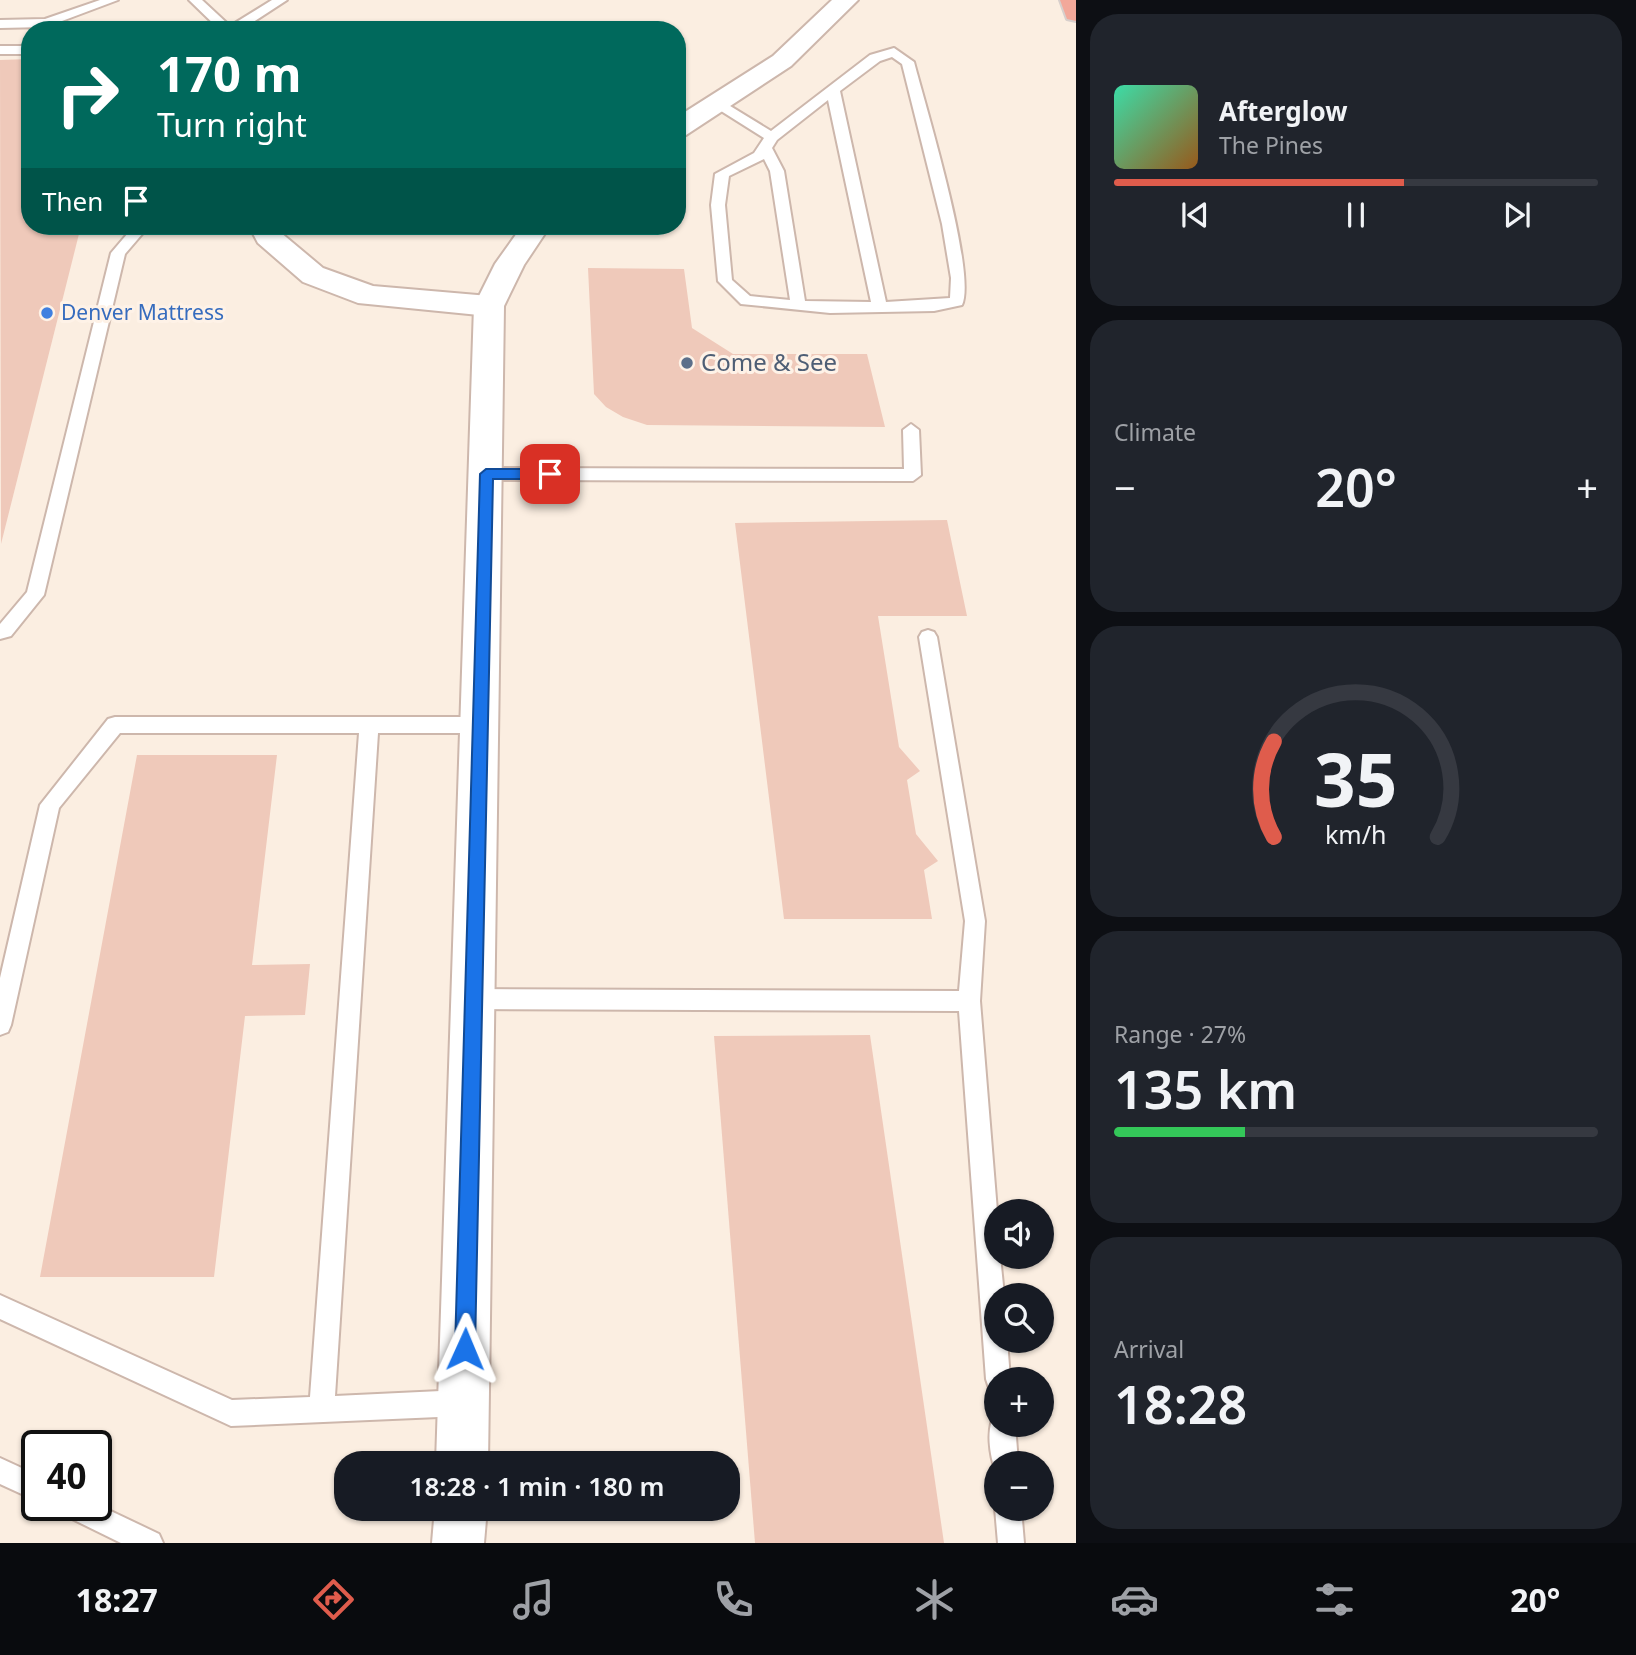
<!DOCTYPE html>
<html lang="en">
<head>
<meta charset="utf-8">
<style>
  body { margin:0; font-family:"Noto Sans",sans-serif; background:#20242c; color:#f1f3f6; height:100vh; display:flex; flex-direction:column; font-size:26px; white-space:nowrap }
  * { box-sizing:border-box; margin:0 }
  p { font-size:23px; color:#9ea1a6 }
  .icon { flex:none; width:38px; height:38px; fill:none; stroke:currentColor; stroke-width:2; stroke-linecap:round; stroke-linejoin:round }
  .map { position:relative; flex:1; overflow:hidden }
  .panel { display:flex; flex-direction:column; gap:14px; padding:14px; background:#0d0f14; width:560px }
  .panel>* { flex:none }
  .hud { position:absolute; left:21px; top:21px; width:665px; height:214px; border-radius:28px; box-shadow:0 2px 5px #0004; background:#00695c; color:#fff; overflow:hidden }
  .controls { position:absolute; left:984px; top:1199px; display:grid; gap:14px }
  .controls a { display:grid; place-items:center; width:70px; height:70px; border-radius:50%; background:#171b24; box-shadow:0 2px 5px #0004; font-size:35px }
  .speed { position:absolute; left:21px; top:1430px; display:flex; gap:14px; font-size:35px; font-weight:700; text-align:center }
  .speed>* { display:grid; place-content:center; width:91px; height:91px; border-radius:50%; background:#171b24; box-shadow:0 2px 5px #0004; line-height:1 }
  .speed .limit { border:4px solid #111; border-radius:10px; background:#fff; color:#111 }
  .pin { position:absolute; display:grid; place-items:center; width:60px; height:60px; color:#fff; margin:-30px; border-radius:14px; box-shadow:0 4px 10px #0006 }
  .me { position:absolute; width:77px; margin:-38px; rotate:1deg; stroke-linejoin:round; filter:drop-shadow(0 0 5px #0008) }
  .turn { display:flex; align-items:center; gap:24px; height:147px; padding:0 21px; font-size:32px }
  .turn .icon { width:91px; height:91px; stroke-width:2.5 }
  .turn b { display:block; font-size:49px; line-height:60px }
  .then { display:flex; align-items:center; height:66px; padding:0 21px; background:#0003; gap:14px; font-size:26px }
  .big { font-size:52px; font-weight:600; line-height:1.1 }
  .panel .tile { flex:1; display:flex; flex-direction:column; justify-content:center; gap:10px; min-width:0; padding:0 24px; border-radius:28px; background:#20242c }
  .panel .dial { align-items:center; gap:0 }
  .dial svg { height:182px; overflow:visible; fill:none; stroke:#363941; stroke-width:7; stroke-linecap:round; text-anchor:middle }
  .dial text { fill:#f1f3f6; stroke:none }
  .song { display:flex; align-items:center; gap:21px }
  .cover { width:84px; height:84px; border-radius:10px; background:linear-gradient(135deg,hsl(160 70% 55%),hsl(30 70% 35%)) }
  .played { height:7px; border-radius:4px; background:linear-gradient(90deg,#df5c4c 60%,#363941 60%) }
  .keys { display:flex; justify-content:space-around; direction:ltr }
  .heat { display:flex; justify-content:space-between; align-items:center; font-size:38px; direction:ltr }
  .charge { height:10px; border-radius:5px; background:linear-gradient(90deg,#34c759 27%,#363941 0) }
  .trip { position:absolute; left:334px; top:1451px; width:406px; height:70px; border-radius:28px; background:#171b24; box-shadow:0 2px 5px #0004; font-weight:600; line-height:70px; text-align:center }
  .tab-bar { display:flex; height:112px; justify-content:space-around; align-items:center; background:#090b0e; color:#9ea1a6 }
  .tab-bar .icon { width:49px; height:49px }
  .tab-bar .active { color:#df5c4c }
  .tab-bar b { font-size:32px; color:#f1f3f6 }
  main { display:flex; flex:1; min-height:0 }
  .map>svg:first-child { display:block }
  .building { fill:#efc9ba }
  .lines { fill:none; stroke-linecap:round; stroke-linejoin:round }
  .service-casing { stroke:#cdb7ac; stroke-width:4 }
  .minor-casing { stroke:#cdb7ac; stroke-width:4 }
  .tertiary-casing { stroke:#cdb7ac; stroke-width:4 }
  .motorway-casing { stroke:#d7cfcc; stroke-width:4 }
  .service { fill:#fff; fill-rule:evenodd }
  .minor { fill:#fff; fill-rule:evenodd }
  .tertiary { fill:#fff; fill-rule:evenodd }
  .motorway { fill:#f2a89a; fill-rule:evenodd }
  .route { fill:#1a73e8; stroke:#114b97; stroke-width:2 }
  .shop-dot { fill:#3f7fe0; stroke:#fef2e7; stroke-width:2.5 }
  .service-dot { fill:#5c6f8a; stroke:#fef2e7; stroke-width:2.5 }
  .labels { text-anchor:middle; stroke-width:6; stroke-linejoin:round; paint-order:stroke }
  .far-shop-label { font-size:21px; fill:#366cbe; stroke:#fef2e7; text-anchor:start }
  .service-label { font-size:24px; fill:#4e5e75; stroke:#fef2e7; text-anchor:start }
</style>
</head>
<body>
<main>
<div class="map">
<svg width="1076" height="1543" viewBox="0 0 1076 1543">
  <rect width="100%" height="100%" fill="#fbeee1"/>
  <g class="building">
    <path d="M 30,59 L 30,226 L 81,226 L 1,544 L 0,60 Z"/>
    <path d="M 588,268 L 684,269 L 692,328 L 733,354 L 867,354 L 885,427 L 647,425 L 623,417 L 606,407 L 594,394 Z"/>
    <path d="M 947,520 L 967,616 L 878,616 L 899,747 L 920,771 L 907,780 L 916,834 L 938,861 L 924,870 L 932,919 L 784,919 L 735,523 Z"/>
    <path d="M 137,755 L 277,755 L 252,965 L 310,964 L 305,1015 L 245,1016 L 214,1277 L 40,1277 Z"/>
    <path d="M 870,1035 L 944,1543 L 755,1543 L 714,1036 Z"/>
  </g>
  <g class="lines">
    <g class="service-casing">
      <g id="service">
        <path d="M 100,0 L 118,0 L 46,27 L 0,28 L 0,20 L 45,19 Z"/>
        <path d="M 189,0 L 202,0 L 230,26 L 272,0 L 287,0 L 241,30 L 220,30 Z"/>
        <rect x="0" y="46" width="30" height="8"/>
        <path d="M 894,48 L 914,62 C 925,104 977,274 962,305 L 934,311 L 830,313 L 741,304 L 718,281 L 711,205 L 715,174 L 754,153 L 764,138 L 710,104 L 717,100 L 722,101 L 771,131 L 870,55 ZM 892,57 L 902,64 L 942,224 L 951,278 L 950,298 L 886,302 L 840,91 L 880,61 ZM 828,100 L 871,302 L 805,301 L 784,171 L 772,148 L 777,140 ZM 764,159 L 770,171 L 790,300 L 750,296 L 732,280 L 725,205 L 729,176 Z"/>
        <path d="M 134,226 L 149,226 L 125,254 L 44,595 L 11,636 L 0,639 L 0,624 L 27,592 L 111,253 Z"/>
        <path d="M 911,424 L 919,430 L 921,475 L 913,481 L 486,480 L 478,474 L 486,468 L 904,469 L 903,430 Z"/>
        <path d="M 928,630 L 934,632 L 937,637 L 985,921 L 980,1001 L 997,1211 L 996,1256 L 1000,1256 L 1004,1295 L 996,1295 L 996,1340 L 1007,1340 L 1010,1379 L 996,1379 L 996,1390 L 989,1388 L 986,1379 L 959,1011 L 473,1009 L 465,1006 L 462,999 L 465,992 L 473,989 L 959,991 L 965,921 L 919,637 L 922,632 Z"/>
        <path d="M 115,717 L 480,717 L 487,719 L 489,725 L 487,731 L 480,733 L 378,733 L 335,1396 L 462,1390 L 471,1394 L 475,1403 L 471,1412 L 462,1416 L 231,1426 L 0,1319 L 0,1295 L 232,1400 L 310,1397 L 359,733 L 120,733 L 59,808 L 11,1025 L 8,1032 L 0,1035 L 0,978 L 40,805 L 108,719 Z"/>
        <path d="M 996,1414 L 996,1424 L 1015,1424 L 1018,1463 L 996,1463 L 996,1472 C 990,1457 985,1426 996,1414 Z"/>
        <path d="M 0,1458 L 37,1475 L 37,1501 L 0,1484 Z"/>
        <path d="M 96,1504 L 159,1534 L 163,1543 L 121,1543 L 62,1514 L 58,1505 Z"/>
        <path d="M 996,1506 L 996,1508 L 1021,1508 L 1024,1543 L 998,1543 L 995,1508 Z"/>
      </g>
    </g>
    <g class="minor-casing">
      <path id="minor" d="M 249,226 L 277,226 L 280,232 L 323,268 L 373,286 L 489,296 L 500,299 L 504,306 L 500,313 L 489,316 L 358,303 L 303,282 L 258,243 Z"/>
    </g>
    <g class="tertiary-casing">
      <g id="tertiary">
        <path d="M 832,0 L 858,0 L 791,66 L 686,135 L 677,137 L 677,117 L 773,56 Z"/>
        <path d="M 522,226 L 550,226 L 524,265 L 504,306 L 488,1463 L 436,1463 L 474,306 L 495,264 Z"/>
        <path d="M 435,1508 L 487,1508 L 484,1543 L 432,1543 Z"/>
      </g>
    </g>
    <g class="motorway-casing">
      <path id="motorway" d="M 1060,0 L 1076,0 L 1076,21 L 1067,19 Z"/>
    </g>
    <use href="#service" class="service"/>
    <use href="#minor" class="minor"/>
    <use href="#tertiary" class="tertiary"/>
    <use href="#motorway" class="motorway"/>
  </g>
  <path class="route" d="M 486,469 L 550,469 L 557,474 L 550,479 L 493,479 L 475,1349 L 472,1356 L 465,1359 L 458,1356 L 455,1349 L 480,474 Z"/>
  <circle class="shop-dot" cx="47" cy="313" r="7"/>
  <circle class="service-dot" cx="687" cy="363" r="7"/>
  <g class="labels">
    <g class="far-shop-label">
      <text x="61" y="320">Denver Mattress</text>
    </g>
    <g class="service-label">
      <text x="701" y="371">Come &amp; See</text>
    </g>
  </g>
</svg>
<div class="controls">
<a><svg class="icon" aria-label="sound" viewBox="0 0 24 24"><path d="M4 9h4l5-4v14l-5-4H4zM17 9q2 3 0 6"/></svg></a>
<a><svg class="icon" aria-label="search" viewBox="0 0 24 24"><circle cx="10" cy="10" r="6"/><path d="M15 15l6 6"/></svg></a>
<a>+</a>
<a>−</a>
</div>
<div class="speed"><div class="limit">40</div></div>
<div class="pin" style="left:550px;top:474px;background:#d93025"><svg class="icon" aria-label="arrive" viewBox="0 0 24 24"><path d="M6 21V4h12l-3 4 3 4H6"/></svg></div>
<svg class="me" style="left:465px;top:1349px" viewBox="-20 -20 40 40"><path d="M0-17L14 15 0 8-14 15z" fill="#1a73e8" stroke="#fff" stroke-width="4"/></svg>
<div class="trip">18:28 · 1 min · 180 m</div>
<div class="hud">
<div class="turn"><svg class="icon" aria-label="right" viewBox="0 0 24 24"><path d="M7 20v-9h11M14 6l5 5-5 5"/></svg><div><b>170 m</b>Turn right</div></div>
<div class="then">Then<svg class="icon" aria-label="arrive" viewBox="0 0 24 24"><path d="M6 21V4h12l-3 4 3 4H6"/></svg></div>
</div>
</div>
<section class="panel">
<div class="tile">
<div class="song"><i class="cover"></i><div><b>Afterglow</b><p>The Pines</p></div></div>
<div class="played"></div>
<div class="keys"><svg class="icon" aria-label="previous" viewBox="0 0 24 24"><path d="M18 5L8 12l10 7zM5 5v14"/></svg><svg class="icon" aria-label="pause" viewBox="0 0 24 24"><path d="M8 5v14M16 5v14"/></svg><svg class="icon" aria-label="next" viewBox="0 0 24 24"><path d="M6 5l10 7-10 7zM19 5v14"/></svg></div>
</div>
<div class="tile"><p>Climate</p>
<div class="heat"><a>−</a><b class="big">20°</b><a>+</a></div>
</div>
<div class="tile dial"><svg viewBox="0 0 100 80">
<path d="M14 69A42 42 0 1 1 86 69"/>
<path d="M14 69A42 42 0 0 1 14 27" stroke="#df5c4c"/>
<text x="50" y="56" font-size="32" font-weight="700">35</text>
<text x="50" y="72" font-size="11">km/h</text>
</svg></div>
<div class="tile"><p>Range · 27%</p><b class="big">135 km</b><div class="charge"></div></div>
<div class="tile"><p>Arrival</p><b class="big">18:28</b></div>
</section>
</main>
<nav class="tab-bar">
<b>18:27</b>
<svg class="icon active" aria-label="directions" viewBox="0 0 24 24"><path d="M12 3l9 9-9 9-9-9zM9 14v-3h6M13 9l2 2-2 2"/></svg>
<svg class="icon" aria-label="music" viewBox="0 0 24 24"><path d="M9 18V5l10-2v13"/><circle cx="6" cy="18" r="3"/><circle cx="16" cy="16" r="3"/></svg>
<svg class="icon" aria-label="phone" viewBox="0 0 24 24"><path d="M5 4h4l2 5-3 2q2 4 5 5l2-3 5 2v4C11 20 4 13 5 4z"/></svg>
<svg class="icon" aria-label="climate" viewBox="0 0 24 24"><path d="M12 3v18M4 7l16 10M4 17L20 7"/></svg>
<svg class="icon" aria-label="car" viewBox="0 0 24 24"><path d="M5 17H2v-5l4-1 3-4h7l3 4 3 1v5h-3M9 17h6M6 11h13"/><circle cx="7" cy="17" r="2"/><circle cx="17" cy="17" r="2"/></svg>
<svg class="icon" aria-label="filters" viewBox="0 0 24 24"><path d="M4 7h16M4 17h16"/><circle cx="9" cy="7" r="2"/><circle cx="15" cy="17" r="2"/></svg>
<b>20°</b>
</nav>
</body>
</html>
